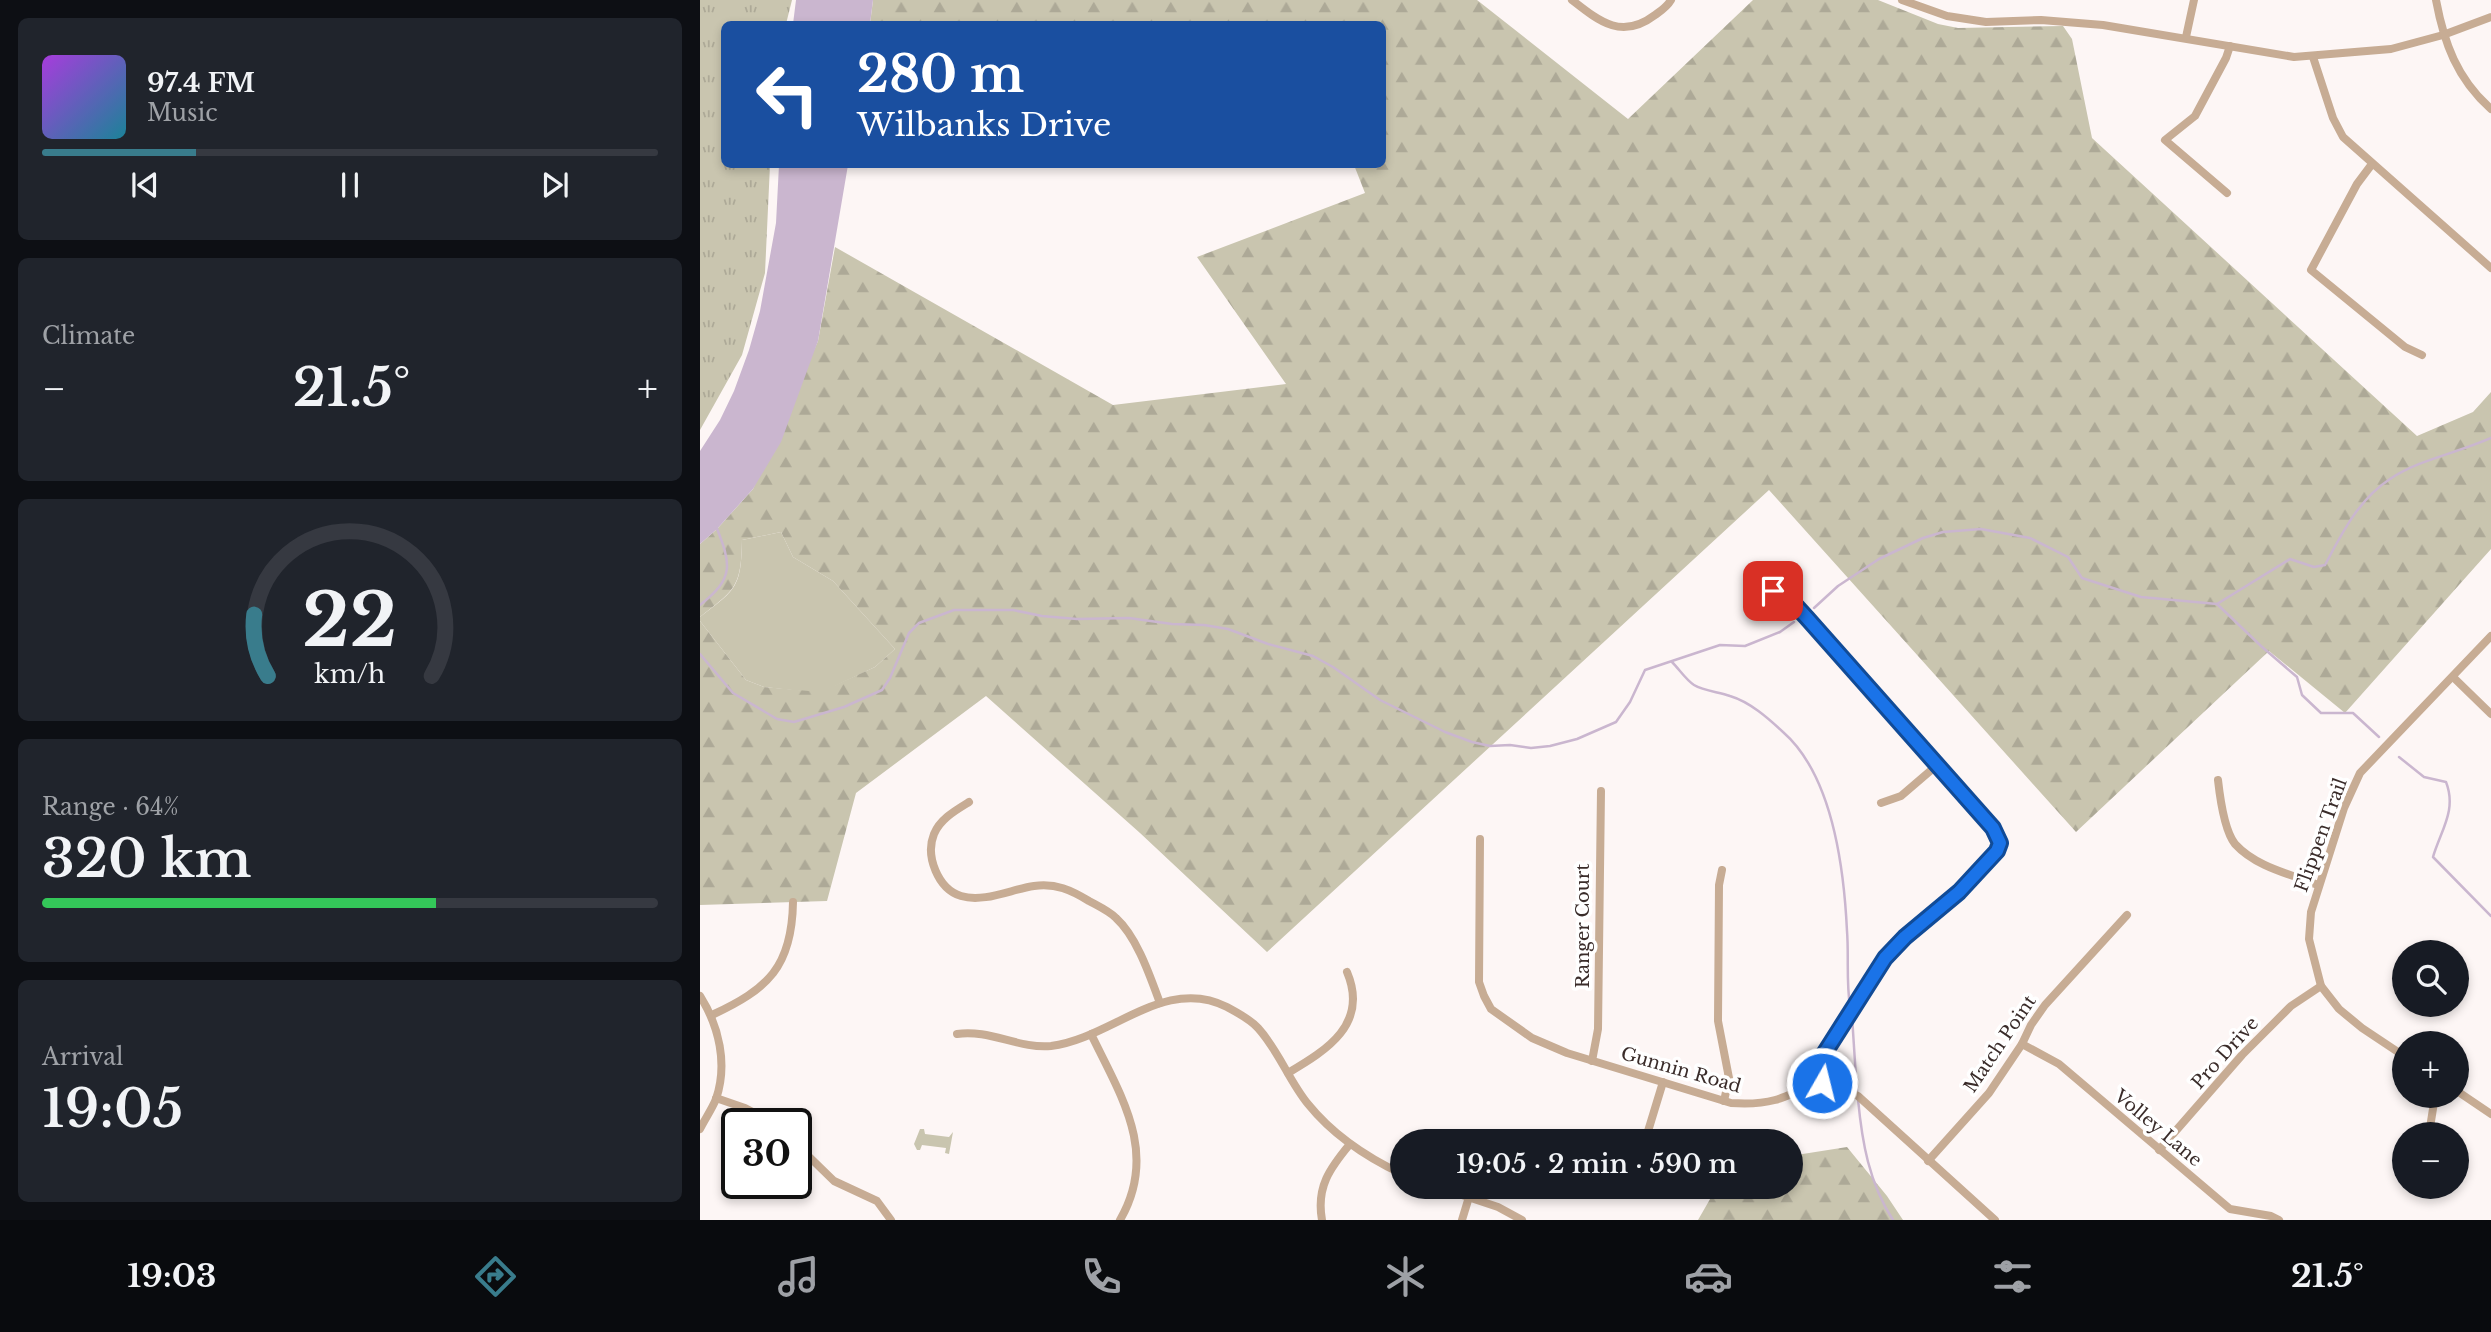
<!DOCTYPE html>
<html lang="en">
<head>
<meta charset="utf-8">
<style>
  body { margin:0; font-family:"Libre Baskerville",serif; background:#20242c; color:#f1f3f6; height:100vh; display:flex; flex-direction:column; font-size:26px; white-space:nowrap }
  * { box-sizing:border-box; margin:0 }
  p { font-size:23px; color:#9ea1a6 }
  .icon { flex:none; width:38px; height:38px; fill:none; stroke:currentColor; stroke-width:2; stroke-linecap:round; stroke-linejoin:round }
  .map { position:relative; flex:1; overflow:hidden }
  .side { display:flex; flex-direction:column; gap:18px; padding:18px; background:#0d0f14; width:700px }
  .side>* { flex:none }
  .banner { position:absolute; left:21px; top:21px; width:665px; height:147px; border-radius:10px; box-shadow:0 4px 10px #0003; background:#1a4fa0; color:#fff; overflow:hidden }
  .tools { position:absolute; left:1692px; top:940px; display:grid; gap:14px }
  .tools a { display:grid; place-items:center; width:77px; height:77px; border-radius:50%; background:#171b24; box-shadow:0 4px 10px #0003; font-size:35px }
  .speed { position:absolute; left:21px; top:1108px; display:flex; gap:14px; font-size:35px; font-weight:700; text-align:center }
  .speed>* { display:grid; place-content:center; width:91px; height:91px; border-radius:50%; background:#171b24; box-shadow:0 4px 10px #0003; line-height:1 }
  .speed .limit { border:4px solid #111; border-radius:10px; background:#fff; color:#111 }
  .pin { position:absolute; display:grid; place-items:center; width:60px; height:60px; color:#fff; margin:-30px; border-radius:14px; box-shadow:0 4px 10px #0006 }
  .me { position:absolute; width:77px; margin:-38px; rotate:8deg; stroke-linejoin:round; filter:drop-shadow(0 0 5px #0008) }
  .turn { display:flex; align-items:center; gap:24px; height:147px; padding:0 21px; font-size:32px }
  .turn .icon { width:91px; height:91px; stroke-width:2.5 }
  .turn b { display:block; font-size:49px; line-height:60px }
  .big { font-size:52px; font-weight:600; line-height:1.1 }
  .side .tile { flex:1; display:flex; flex-direction:column; justify-content:center; gap:10px; min-width:0; padding:0 24px; border-radius:10px; background:#20242c }
  .side .dial { align-items:center; gap:0 }
  .dial svg { height:182px; overflow:visible; fill:none; stroke:#363941; stroke-width:7; stroke-linecap:round; text-anchor:middle }
  .dial text { fill:#f1f3f6; stroke:none }
  .song { display:flex; align-items:center; gap:21px }
  .cover { width:84px; height:84px; border-radius:10px; background:linear-gradient(135deg,hsl(280 70% 55%),hsl(190 70% 35%)) }
  .played { height:7px; border-radius:4px; background:linear-gradient(90deg,#397c8c 25%,#363941 25%) }
  .keys { display:flex; justify-content:space-around; direction:ltr }
  .heat { display:flex; justify-content:space-between; align-items:center; font-size:38px; direction:ltr }
  .charge { height:10px; border-radius:5px; background:linear-gradient(90deg,#34c759 64%,#363941 0) }
  .trip { position:absolute; left:690px; top:1129px; width:413px; height:70px; border-radius:35px; background:#171b24; box-shadow:0 4px 10px #0003; font-weight:600; line-height:70px; text-align:center }
  .dock { display:flex; height:112px; justify-content:space-around; align-items:center; background:#090b0e; color:#9ea1a6 }
  .dock .icon { width:49px; height:49px }
  .dock .active { color:#397c8c }
  .dock b { font-size:32px; color:#f1f3f6 }
  main { display:flex; flex:1; min-height:0 }
  .map>svg:first-child { display:block }
  .green { fill:#c9c5af }
  .forest { fill:url(#forest-firs) }
  .park { fill:url(#park-tufts) }
  .water { fill:#cab6cf }
  .lines { fill:none; stroke-linecap:round; stroke-linejoin:round }
  .stream { stroke:#cab6cf; stroke-width:2.5 }
  .minor { stroke:#c7ac94; stroke-width:8 }
  .route-casing { stroke:#114b97; stroke-width:18 }
  .route { stroke:#1a73e8; stroke-width:12 }
  .labels { text-anchor:middle; stroke-width:7; stroke-linejoin:round; paint-order:stroke }
  .street-label { font-size:18px; fill:#3a2c2a; stroke:#fff }
</style>
</head>
<body>
<main>
<section class="side">
<div class="tile">
<div class="song"><i class="cover"></i><div><b>97.4 FM</b><p>Music</p></div></div>
<div class="played"></div>
<div class="keys"><svg class="icon" aria-label="previous" viewBox="0 0 24 24"><path d="M18 5L8 12l10 7zM5 5v14"/></svg><svg class="icon" aria-label="pause" viewBox="0 0 24 24"><path d="M8 5v14M16 5v14"/></svg><svg class="icon" aria-label="next" viewBox="0 0 24 24"><path d="M6 5l10 7-10 7zM19 5v14"/></svg></div>
</div>
<div class="tile"><p>Climate</p>
<div class="heat"><a>−</a><b class="big">21.5°</b><a>+</a></div>
</div>
<div class="tile dial"><svg viewBox="0 0 100 80">
<path d="M14 69A42 42 0 1 1 86 69"/>
<path d="M14 69A42 42 0 0 1 8 42" stroke="#397c8c"/>
<text x="50" y="56" font-size="32" font-weight="700">22</text>
<text x="50" y="72" font-size="11">km/h</text>
</svg></div>
<div class="tile"><p>Range · 64%</p><b class="big">320 km</b><div class="charge"></div></div>
<div class="tile"><p>Arrival</p><b class="big">19:05</b></div>
</section>
<div class="map">
<svg width="1791" height="1220" viewBox="0 0 1791 1220">
  <defs>
    <pattern id="forest-firs" width="22" height="20" patternUnits="userSpaceOnUse" patternTransform="scale(1.75)"><rect width="22" height="20" fill="#c9c5af"/><path d="M5 1l3.5 6h-7zM16 11l3.5 6h-7z" fill="#ada997"/></pattern>
    <pattern id="park-tufts" width="24" height="20" patternUnits="userSpaceOnUse" patternTransform="scale(1.75)"><rect width="24" height="20" fill="#c9c5af"/><path d="M3 7l-1-3M5 7V3M7 7l1-3M15 17l-1-3M17 17v-4M19 17l1-3" fill="none" stroke="#ada997"/></pattern>
  </defs>
  <rect width="100%" height="100%" fill="#fdf6f5"/>
  <g class="green">
    <path d="M 81,532 L 93,557 L 133,581 L 195,649 L 175,667 L 120,693 L 64,687 L 46,680 L 0,621 L 0,617 C 37,589 41,587 42,540 Z"/>
    <path d="M 220,1129 L 224,1129 L 225,1134 L 249,1137 L 253,1132 L 249,1154 L 245,1153 L 246,1148 L 222,1145 L 220,1150 L 217,1150 L 214,1144 Z"/>
  </g>
  <g class="forest">
    <path d="M 173,0 L 777,0 L 928,119 L 1053,0 L 1178,0 L 1238,24 L 1258,28 L 1363,26 L 1372,39 L 1392,138 L 1717,436 L 1773,412 L 1791,392 L 1791,549 L 1645,713 L 1569,651 L 1376,832 L 1069,490 L 567,952 L 440,833 L 286,696 L 156,793 L 127,901 L 0,905 L 0,621 L 46,680 L 64,687 L 120,692 L 175,667 L 195,649 L 133,581 L 93,557 L 81,532 L 42,540 C 41,587 36,589 0,617 L 0,544 L 17,529 L 53,489 L 118,341 L 135,247 L 413,405 L 586,384 L 497,257 L 665,193 L 654,165 L 682,164 L 682,24 L 170,24 Z"/>
    <path d="M 1147,1147 L 1187,1196 L 1203,1220 L 998,1220 L 1017,1187 L 1090,1186 L 1090,1156 Z"/>
  </g>
  <path class="park" d="M 0,0 L 92,0 L 86,24 L 24,24 L 24,164 L 70,165 L 65,273 L 42,355 L 0,430 Z"/>
  <g class="water">
    <path d="M 96,0 L 173,0 L 170,24 L 93,24 Z"/>
    <path d="M 79,165 L 148,165 L 118,341 L 81,442 L 53,489 L 17,529 L 0,544 L 0,451 L 20,420 L 34,391 L 49,350 L 60,311 L 76,223 Z"/>
  </g>
  <g class="lines">
    <g class="stream">
      <path d="M 1517,604 L 1561,646 L 1597,677 L 1602,695 L 1621,713 L 1653,713 L 1679,737"/>
      <path d="M 0,605 C 35,578 31,564 16,526"/>
      <path d="M 1114,608 L 1138,586 L 1179,559 L 1223,538 L 1243,532 L 1281,529 L 1330,538 L 1368,557 L 1382,578 L 1441,597 L 1517,604 L 1590,559 L 1614,567 L 1625,565 C 1642,533 1659,499 1690,479 C 1720,459 1758,453 1791,438"/>
      <path d="M 0,654 L 33,693 L 77,719 L 94,722 L 144,707 L 182,690 L 190,678 L 209,633 L 219,623 L 254,610 L 313,610 L 342,616 L 377,619 L 429,618 L 472,624 L 504,625 L 528,629 L 568,644 L 613,656 L 633,667 L 680,700 L 745,732 L 772,742 L 790,746 L 810,745 L 831,748 L 850,746 L 877,739 L 916,722 L 930,702 L 945,670 L 1020,645 L 1045,646 L 1080,632 L 1094,622"/>
      <path d="M 972,662 C 979,669 986,680 994,685 C 1004,691 1019,692 1030,696 C 1050,702 1068,718 1083,732 C 1132,775 1144,868 1147,931 C 1149,956 1146,981 1150,1006"/>
      <path d="M 1699,757 L 1724,777 L 1746,782 C 1757,810 1741,830 1733,857 L 1791,916"/>
      <path d="M 1152,1016 L 1157,1093"/>
      <path d="M 1158,1099 C 1162,1142 1169,1183 1193,1220"/>
    </g>
    <g class="minor">
      <path d="M 872,0 C 900,22 922,40 955,15 C 962,10 967,7 971,0"/>
      <path d="M 1202,0 L 1247,16 L 1286,22 L 1341,20 L 1403,25 L 1594,57 L 1691,49 L 1743,35 L 1791,17"/>
      <path d="M 1736,0 C 1744,43 1757,79 1791,109"/>
      <path d="M 1486,37 L 1494,0"/>
      <path d="M 1613,57 L 1633,118 L 1643,137 L 1791,268"/>
      <path d="M 1672,164 L 1657,184 L 1611,270 L 1705,347 L 1722,355"/>
      <path d="M 1527,193 L 1465,140 L 1495,116 L 1526,58 L 1530,46"/>
      <path d="M 1073,591 L 1085,594 L 1107,618 L 1293,828 L 1300,843 L 1297,851 L 1259,892 L 1205,937 L 1185,958 L 1124,1054 L 1120,1067 L 1122,1083"/>
      <path d="M 1753,677 L 1791,714"/>
      <path d="M 1518,780 C 1520,798 1524,830 1535,844 C 1556,867 1590,874 1618,885"/>
      <path d="M 269,802 C 256,810 240,819 234,834 C 225,856 238,889 261,896 C 284,903 312,889 334,886 C 356,883 371,890 389,901 C 398,906 409,911 416,918 C 437,937 450,976 460,1003"/>
      <path d="M 1181,803 L 1201,796 L 1236,766"/>
      <path d="M 780,839 L 779,982 L 784,996 L 791,1009 L 832,1038 L 867,1053 L 1031,1103 C 1046,1104 1060,1104 1075,1100 C 1091,1096 1118,1080 1133,1083 C 1142,1085 1150,1092 1158,1096 L 1295,1220"/>
      <path d="M 1022,870 L 1019,885 L 1018,1021 L 1029,1078 L 1024,1101"/>
      <path d="M 0,996 C 19,1026 28,1064 16,1099 C 12,1109 5,1119 0,1129"/>
      <path d="M 12,1015 C 68,989 92,967 93,902"/>
      <path d="M 257,1034 C 289,1029 319,1049 351,1046 C 411,1039 465,975 527,1007 C 538,1013 550,1019 558,1028 C 579,1051 589,1081 608,1104 C 633,1135 666,1157 702,1174"/>
      <path d="M 391,1034 C 421,1096 459,1153 420,1220"/>
      <path d="M 1322,1044 L 1359,1064 L 1530,1209 L 1571,1216 L 1579,1220"/>
      <path d="M 1704,1056 L 1662,1028 L 1639,1009 L 1621,986 L 1609,939 L 1611,912 L 1644,808 L 1660,773 L 1791,636"/>
      <path d="M 892,1061 L 898,1029 L 901,791"/>
      <path d="M 588,1073 C 627,1050 669,1024 647,972"/>
      <path d="M 1757,1091 L 1791,1114"/>
      <path d="M 16,1098 L 45,1108 L 75,1124"/>
      <path d="M 1729,1134 L 1735,1096"/>
      <path d="M 945,1141 L 963,1082"/>
      <path d="M 96,1144 L 134,1181 L 177,1201 L 191,1220"/>
      <path d="M 1459,1150 L 1542,1055 L 1591,1006 L 1621,986"/>
      <path d="M 1228,1161 L 1289,1093 L 1322,1044 L 1331,1025 L 1345,1005 L 1427,915"/>
      <path d="M 735,1186 L 798,1207 L 822,1220"/>
      <path d="M 622,1220 C 616,1187 630,1168 650,1144"/>
      <path d="M 762,1220 L 769,1197"/>
    </g>
  </g>
  <g class="lines">
    <g class="route-casing">
      <path id="route" d="M 1073,591 L 1085,594 L 1107,618 L 1293,828 L 1300,843 L 1297,851 L 1259,892 L 1205,937 L 1185,958 L 1124,1054 L 1120,1067 L 1122,1083"/>
    </g>
    <use href="#route" class="route"/>
  </g>
  <g class="labels">
    <g class="street-label">
      <text transform="translate(1621 835) rotate(-70)" y="6">Flippen Trail</text>
      <text transform="translate(883 926) rotate(-90)" y="6">Ranger Court</text>
      <text transform="translate(1300 1044) rotate(-56)" y="6">Match Point</text>
      <text transform="translate(1525 1053) rotate(-48)" y="6">Pro Drive</text>
      <text transform="translate(981 1070) rotate(16)" y="6">Gunnin Road</text>
      <text transform="translate(1458 1128) rotate(40)" y="6">Volley Lane</text>
    </g>
  </g>
</svg>
<div class="tools">
<a><svg class="icon" aria-label="search" viewBox="0 0 24 24"><circle cx="10" cy="10" r="6"/><path d="M15 15l6 6"/></svg></a>
<a>+</a>
<a>−</a>
</div>
<div class="speed"><div class="limit">30</div></div>
<div class="pin" style="left:1073px;top:591px;background:#d93025"><svg class="icon" aria-label="arrive" viewBox="0 0 24 24"><path d="M6 21V4h12l-3 4 3 4H6"/></svg></div>
<svg class="me" style="left:1122px;top:1083px" viewBox="-20 -20 40 40"><circle r="17" fill="#1a73e8" stroke="#fff" stroke-width="3"/><path d="M0-11L8 9 0 5-8 9z" fill="#fff"/></svg>
<div class="trip">19:05 · 2 min · 590 m</div>
<div class="banner">
<div class="turn"><svg class="icon" aria-label="left" viewBox="0 0 24 24"><path d="M17 20v-9H6M10 6l-5 5 5 5"/></svg><div><b>280 m</b>Wilbanks Drive</div></div>
</div>
</div>
</main>
<nav class="dock">
<b>19:03</b>
<svg class="icon active" aria-label="directions" viewBox="0 0 24 24"><path d="M12 3l9 9-9 9-9-9zM9 14v-3h6M13 9l2 2-2 2"/></svg>
<svg class="icon" aria-label="music" viewBox="0 0 24 24"><path d="M9 18V5l10-2v13"/><circle cx="6" cy="18" r="3"/><circle cx="16" cy="16" r="3"/></svg>
<svg class="icon" aria-label="phone" viewBox="0 0 24 24"><path d="M5 4h4l2 5-3 2q2 4 5 5l2-3 5 2v4C11 20 4 13 5 4z"/></svg>
<svg class="icon" aria-label="climate" viewBox="0 0 24 24"><path d="M12 3v18M4 7l16 10M4 17L20 7"/></svg>
<svg class="icon" aria-label="car" viewBox="0 0 24 24"><path d="M5 17H2v-5l4-1 3-4h7l3 4 3 1v5h-3M9 17h6M6 11h13"/><circle cx="7" cy="17" r="2"/><circle cx="17" cy="17" r="2"/></svg>
<svg class="icon" aria-label="filters" viewBox="0 0 24 24"><path d="M4 7h16M4 17h16"/><circle cx="9" cy="7" r="2"/><circle cx="15" cy="17" r="2"/></svg>
<b>21.5°</b>
</nav>
</body>
</html>
